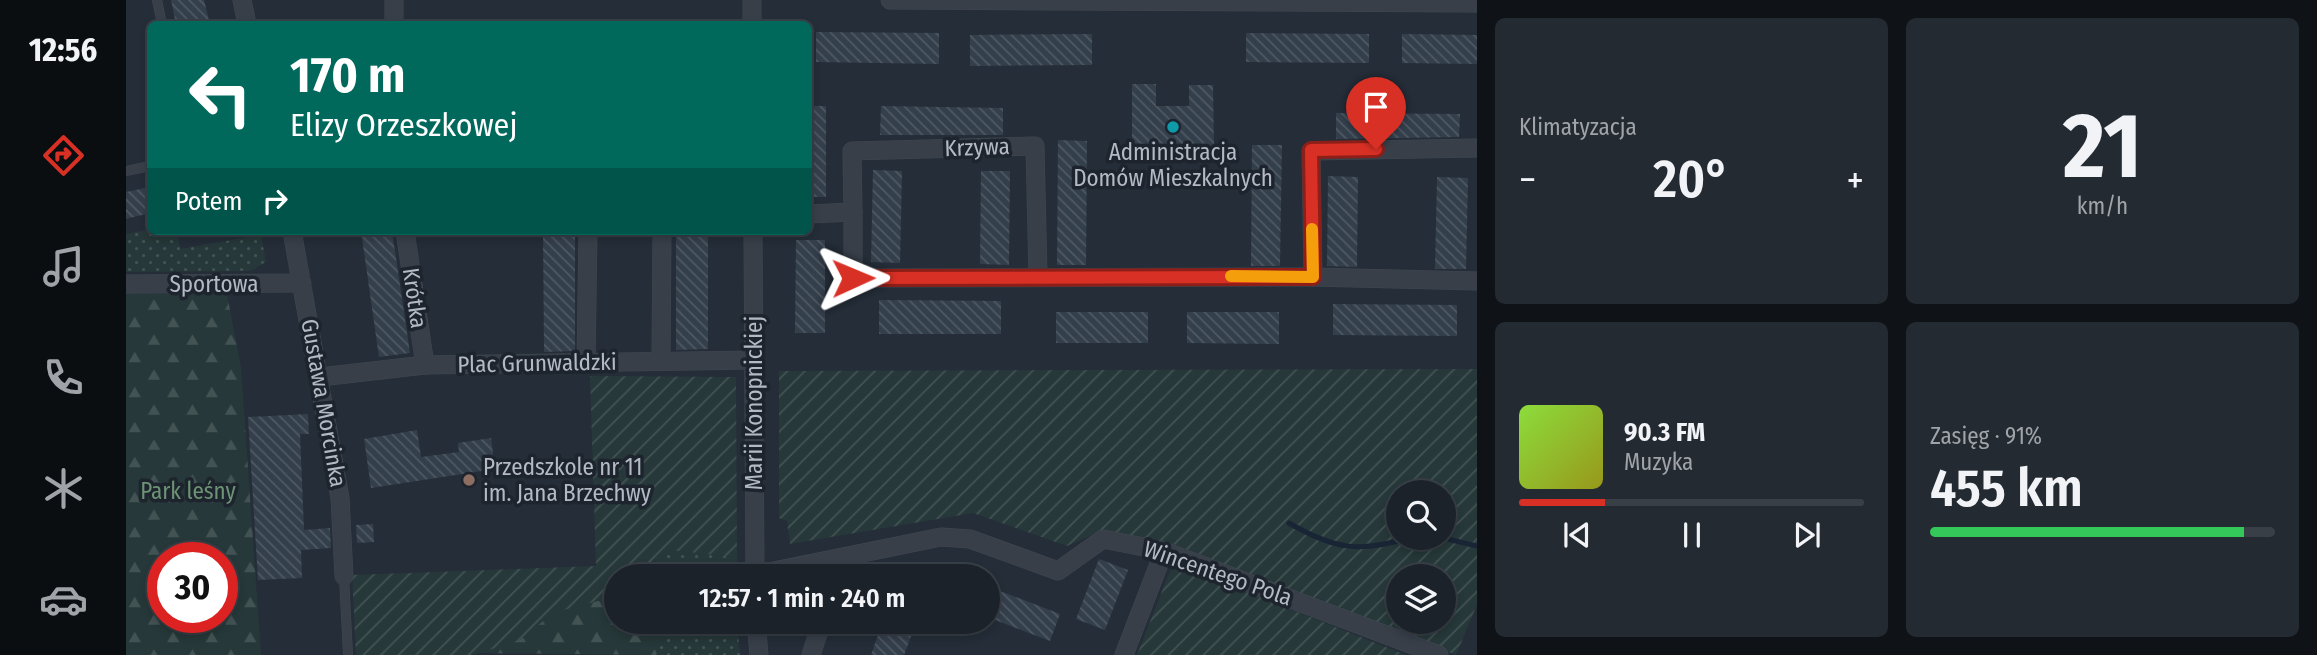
<!DOCTYPE html>
<html lang="pl">
<head>
<meta charset="utf-8">
<style>
  body { margin:0; font-family:"Fira Sans Condensed",sans-serif; background:#242a32; color:#f1f3f6; height:100vh; display:flex; flex-direction:column; font-size:26px; white-space:nowrap }
  * { box-sizing:border-box; margin:0 }
  p { font-size:23px; color:#a0a4a8 }
  .icon { flex:none; width:38px; height:38px; fill:none; stroke:currentColor; stroke-width:2; stroke-linecap:round; stroke-linejoin:round }
  .map { position:relative; flex:1; overflow:hidden }
  .details { display:flex; flex-direction:column; gap:18px; padding:18px; background:#0f1317; width:840px }
  .details>* { flex:none }
  .guide { position:absolute; left:21px; top:21px; width:665px; height:214px; border-radius:10px; box-shadow:0 4px 10px #0003,0 0 0 2px #393f47; background:#00695c; color:#fff; overflow:hidden }
  .controls { position:absolute; left:1260px; top:480px; display:grid; gap:14px }
  .controls a { display:grid; place-items:center; width:70px; height:70px; border-radius:50%; background:#1b222a; box-shadow:0 4px 10px #0003,0 0 0 2px #393f47; font-size:35px }
  .speed { position:absolute; left:21px; top:542px; display:flex; gap:14px; font-size:35px; font-weight:700; text-align:center }
  .speed>* { display:grid; place-content:center; width:91px; height:91px; border-radius:50%; background:#1b222a; box-shadow:0 4px 10px #0003,0 0 0 2px #393f47; line-height:1 }
  .speed .limit { border:10px solid #d22; background:#fff; color:#111 }
  .pin { position:absolute; display:grid; place-items:center; width:60px; height:60px; color:#fff; margin:-72px -30px; border-radius:50% 50% 50% 0; rotate:-45deg; box-shadow:0 0 7px #0007 }
  .pin .icon { rotate:45deg }
  .me { position:absolute; width:77px; margin:-38px; rotate:89deg; stroke-linejoin:round; filter:drop-shadow(0 0 5px #0008) }
  .turn { display:flex; align-items:center; gap:24px; height:147px; padding:0 28px; font-size:32px }
  .turn .icon { width:91px; height:91px; stroke-width:2.5 }
  .turn b { display:block; font-size:49px; line-height:60px }
  .then { display:flex; align-items:center; height:66px; padding:0 28px; background:#0003; gap:14px; font-size:26px }
  .big { font-size:52px; font-weight:600; line-height:1.1 }
  .details .widget { flex:1; display:flex; flex-direction:column; justify-content:center; gap:10px; min-width:0; padding:0 24px; border-radius:10px; background:#242a32 }
  .details .dial { align-items:center; gap:0 }
  .dial b { font-size:91px; line-height:1 }
  .song { display:flex; align-items:center; gap:21px }
  .cover { width:84px; height:84px; border-radius:10px; background:linear-gradient(135deg,hsl(90 70% 55%),hsl(60 70% 35%)) }
  .played { height:7px; border-radius:4px; background:linear-gradient(90deg,#d93025 25%,#393f47 25%) }
  .keys { display:flex; justify-content:space-around; direction:ltr }
  .heat { display:flex; justify-content:space-between; align-items:center; font-size:38px; direction:ltr }
  .charge { height:10px; border-radius:5px; background:linear-gradient(90deg,#34c759 91%,#393f47 0) }
  .details .tiles { flex:1; display:grid; gap:18px; grid-template-columns:repeat(2,1fr) }
  .trip { position:absolute; left:478px; top:564px; width:396px; height:70px; border-radius:35px; background:#1b222a; box-shadow:0 4px 10px #0003,0 0 0 2px #393f47; font-weight:600; line-height:70px; text-align:center }
  main { display:flex; flex:1; min-height:0 }
  .menu { display:flex; flex-direction:column; width:126px; justify-content:space-around; align-items:center; background:#0b0e11; color:#a0a4a8 }
  .menu .icon { width:49px; height:49px }
  .menu .current { color:#d93025 }
  .menu b { font-size:32px; color:#f1f3f6 }
  .map>svg:first-child { display:block }
  .grass { fill:url(#grass-dots) }
  .forest { fill:url(#forest-firs); fill-rule:evenodd }
  .garden { fill:url(#garden-furrows); fill-rule:evenodd }
  .lines { fill:none; stroke-linecap:round; stroke-linejoin:round }
  .stream { stroke:#192535; stroke-width:5 }
  .building { fill:url(#building-back-hatch) }
  .lane-casing { stroke:#414852; stroke-width:10 }
  .street-casing { stroke:#414852; stroke-width:19 }
  .lane { stroke:#383f49; stroke-width:9 }
  .street { stroke:#383f49; stroke-width:18 }
  .route-casing { stroke:#8d1f18; stroke-width:18 }
  .route { stroke:#d93025; stroke-width:12 }
  .slow { stroke:#f59e0b; stroke-width:12 }
  .culture-dot { fill:#0f9aa8; stroke:#1d242d; stroke-width:2.5 }
  .education-dot { fill:#8d6e63; stroke:#1d242d; stroke-width:2.5 }
  .labels { text-anchor:middle; stroke-width:7; stroke-linejoin:round; paint-order:stroke }
  .street-label { font-size:23px; fill:#b3bac5; stroke:#1d242d }
  .poi-label { font-size:23px; fill:#b3bac5; stroke:#1d242d }
  .park-label { font-size:23px; fill:#6c9374; stroke:#1d242d }
</style>
</head>
<body>
<main>
<nav class="menu">
<b>12:56</b>
<svg class="icon current" aria-label="directions" viewBox="0 0 24 24"><path d="M12 3l9 9-9 9-9-9zM9 14v-3h6M13 9l2 2-2 2"/></svg>
<svg class="icon" aria-label="music" viewBox="0 0 24 24"><path d="M9 18V5l10-2v13"/><circle cx="6" cy="18" r="3"/><circle cx="16" cy="16" r="3"/></svg>
<svg class="icon" aria-label="phone" viewBox="0 0 24 24"><path d="M5 4h4l2 5-3 2q2 4 5 5l2-3 5 2v4C11 20 4 13 5 4z"/></svg>
<svg class="icon" aria-label="climate" viewBox="0 0 24 24"><path d="M12 3v18M4 7l16 10M4 17L20 7"/></svg>
<svg class="icon" aria-label="car" viewBox="0 0 24 24"><path d="M5 17H2v-5l4-1 3-4h7l3 4 3 1v5h-3M9 17h6M6 11h13"/><circle cx="7" cy="17" r="2"/><circle cx="17" cy="17" r="2"/></svg>
</nav>
<div class="map">
<svg width="1351" height="655" viewBox="0 0 1351 655">
  <defs>
    <pattern id="grass-dots" width="8" height="8" patternUnits="userSpaceOnUse" patternTransform="scale(1.75)"><rect width="8" height="8" fill="#263839"/><path d="M2 2h.1M6 6h.1" fill="none" stroke="#435354" stroke-width="1.8" stroke-linecap="round"/></pattern>
    <pattern id="forest-firs" width="22" height="20" patternUnits="userSpaceOnUse" patternTransform="scale(1.75)"><rect width="22" height="20" fill="#263839"/><path d="M5 1l3.5 6h-7zM16 11l3.5 6h-7z" fill="#435354"/></pattern>
    <pattern id="garden-furrows" width="10" height="10" patternUnits="userSpaceOnUse" patternTransform="scale(1.75)"><rect width="10" height="10" fill="#263839"/><path d="M-1 1l2-2M0 10L10 0M9 11l2-2" fill="none" stroke="#435354"/></pattern>
    <pattern id="building-back-hatch" width="6" height="6" patternUnits="userSpaceOnUse" patternTransform="scale(1.75)"><rect width="6" height="6" fill="#343f4c"/><path d="M-1 5l2 2M0 0l6 6M5-1l2 2" fill="none" stroke="#4f5964"/></pattern>
  </defs>
  <rect width="100%" height="100%" fill="#242d38"/>
  <g class="grass">
    <path d="M 24,229 L 51,231 L 54,249 L 135,235 L 140,262 L 124,271 L 0,272 L 0,234 Z"/>
    <path d="M 550,551 L 611,557 L 611,576 L 535,576 L 529,560 Z"/>
    <path d="M 541,621 L 611,621 L 614,655 L 530,655 L 541,631 Z"/>
  </g>
  <g class="forest">
    <path d="M 0,293 L 101,294 L 115,368 L 135,655 L 0,655 ZM 37,558 L 96,558 L 96,618 L 37,618 Z"/>
    <path d="M 490,596 L 490,621 L 541,621 L 541,631 L 530,655 L 350,653 L 393,640 L 426,613 Z"/>
  </g>
  <g class="garden">
    <path d="M 1351,369 L 1351,605 L 1330,655 L 1042,542 L 973,532 L 941,546 L 847,513 L 664,544 L 661,521 L 653,518 L 653,371 ZM 1272,492 L 1318,492 L 1318,537 L 1272,537 ZM 1272,576 L 1318,576 L 1318,621 L 1272,621 Z"/>
    <path d="M 464,376 L 610,377 L 611,557 L 550,551 L 529,560 L 521,576 L 490,576 L 490,596 L 427,613 L 394,640 L 348,655 L 230,655 L 226,575 L 470,566 Z"/>
    <path d="M 1047,563 L 1280,655 L 1011,655 Z"/>
  </g>
  <g class="lines">
    <g class="stream">
      <path d="M 1163,523 C 1209,550 1235,553 1286,537"/>
      <path d="M 1313,537 L 1351,546"/>
    </g>
  </g>
  <g class="building">
    <path d="M 45,0 L 78,0 L 84,24 L 50,24 Z"/>
    <path d="M 690,32 L 813,33 L 813,64 L 690,62 Z"/>
    <path d="M 1120,33 L 1243,34 L 1243,63 L 1120,62 Z"/>
    <path d="M 966,34 L 966,65 L 844,66 L 844,35 Z"/>
    <path d="M 1276,34 L 1351,35 L 1351,64 L 1276,63 Z"/>
    <path d="M 1006,84 L 1030,84 L 1030,106 L 1063,106 L 1063,85 L 1087,85 L 1088,148 L 1006,148 Z"/>
    <rect x="682" y="106" width="18" height="91"/>
    <path d="M 755,106 L 877,108 L 877,135 L 754,135 Z"/>
    <path d="M 1210,113 L 1334,114 L 1333,137 L 1210,139 Z"/>
    <path d="M 932,140 L 961,141 L 960,265 L 931,265 Z"/>
    <path d="M 1126,145 L 1156,145 L 1154,266 L 1125,266 Z"/>
    <path d="M 747,170 L 776,171 L 774,263 L 745,262 Z"/>
    <path d="M 855,171 L 884,171 L 883,265 L 854,264 Z"/>
    <path d="M 1202,176 L 1232,177 L 1231,267 L 1201,266 Z"/>
    <path d="M 1311,177 L 1342,178 L 1340,269 L 1309,269 Z"/>
    <path d="M 24,187 L 24,213 L 0,219 L 0,192 Z"/>
    <path d="M 235,231 L 266,231 L 284,353 L 253,357 Z"/>
    <path d="M 417,231 L 449,231 L 449,351 L 418,352 Z"/>
    <path d="M 550,231 L 582,231 L 582,349 L 550,350 Z"/>
    <path d="M 670,240 L 699,240 L 699,333 L 669,333 Z"/>
    <path d="M 753,300 L 875,301 L 875,334 L 753,334 Z"/>
    <path d="M 1207,304 L 1331,305 L 1331,336 L 1207,335 Z"/>
    <rect x="930" y="312" width="92" height="31"/>
    <path d="M 1061,312 L 1153,312 L 1153,344 L 1061,343 Z"/>
    <path d="M 182,414 L 183,434 L 174,434 L 178,530 L 204,528 L 205,548 L 175,550 L 176,578 L 132,580 L 122,417 Z"/>
    <path d="M 291,430 L 295,457 L 333,452 L 332,443 L 365,438 L 369,469 L 245,488 L 238,439 Z"/>
    <path d="M 247,524 L 248,542 L 231,543 L 230,525 Z"/>
    <path d="M 973,559 L 1002,570 L 979,630 L 950,619 Z"/>
    <path d="M 861,586 L 934,614 L 924,641 L 861,617 Z"/>
    <path d="M 757,621 L 791,621 L 778,655 L 745,655 Z"/>
  </g>
  <g class="lines">
    <g class="lane-casing">
      <g id="lane">
        <path d="M 31,0 L 36,24"/>
        <path d="M 0,171 L 24,166"/>
        <path d="M 218,576 L 222,655"/>
      </g>
    </g>
    <g class="street-casing">
      <g id="street">
        <path d="M 116,0 L 121,24"/>
        <path d="M 268,0 L 268,24"/>
        <path d="M 626,0 L 626,24"/>
        <path d="M 764,0 L 1351,3"/>
        <path d="M 727,212 L 726,151 L 909,146 L 912,276"/>
        <path d="M 682,214 L 727,212 L 727,278 L 1187,277 L 1351,281"/>
        <path d="M 166,231 L 214,498 L 218,576"/>
        <path d="M 279,231 L 299,365"/>
        <path d="M 627,231 L 629,576"/>
        <path d="M 1187,277 L 1185,151 L 1351,148"/>
        <path d="M 0,284 L 176,283"/>
        <path d="M 535,360 L 536,231"/>
        <path d="M 460,363 L 462,231"/>
        <path d="M 194,377 L 299,365 L 628,360"/>
        <path d="M 629,575 L 815,537 L 844,539 L 932,571 L 977,539 L 1038,551 L 1313,655"/>
        <path d="M 630,621 L 633,655"/>
        <path d="M 685,655 L 696,621"/>
        <path d="M 998,655 L 1038,551"/>
      </g>
    </g>
    <use href="#lane" class="lane"/>
    <use href="#street" class="street"/>
  </g>
  <g class="lines">
    <g class="route-casing">
      <path id="route" d="M 727,278 L 1187,277 L 1185,150 L 1250,149"/>
    </g>
    <use href="#route" class="route"/>
    <path class="slow" d="M 1105,276 L 1187,277 L 1186,229"/>
  </g>
  <circle class="culture-dot" cx="1047" cy="127" r="7"/>
  <circle class="education-dot" cx="343" cy="480" r="7"/>
  <g class="labels">
    <g class="street-label">
      <text transform="translate(851 147) rotate(-2)" y="8">Krzywa</text>
      <text x="88" y="292">Sportowa</text>
      <text transform="translate(289 298) rotate(82)" y="8">Krótka</text>
      <text transform="translate(411 363) rotate(-1)" y="8">Plac Grunwaldzki</text>
      <text transform="translate(198 403) rotate(80)" y="8">Gustawa Morcinka</text>
      <text transform="translate(628 403) rotate(-90)" y="8">Marii Konopnickiej</text>
      <text transform="translate(1092 573) rotate(19)" y="8">Wincentego Pola</text>
    </g>
    <g class="poi-label">
      <text x="1047" y="160">Administracja<tspan x="1047" dy="26">Domów Mieszkalnych</tspan></text>
      <text x="357" y="475" text-anchor="start">Przedszkole nr 11<tspan x="357" dy="26">im. Jana Brzechwy</tspan></text>
    </g>
    <g class="park-label">
      <text x="62" y="499">Park leśny</text>
    </g>
  </g>
</svg>
<div class="controls">
<a><svg class="icon" aria-label="search" viewBox="0 0 24 24"><circle cx="10" cy="10" r="6"/><path d="M15 15l6 6"/></svg></a>
<a><svg class="icon" aria-label="layers" viewBox="0 0 24 24"><path d="M12 4l9 5-9 5-9-5zM3 14l9 5 9-5"/></svg></a>
</div>
<div class="speed"><div class="limit">30</div></div>
<div class="pin" style="left:1250px;top:149px;background:#d93025"><svg class="icon" aria-label="arrive" viewBox="0 0 24 24"><path d="M6 21V4h12l-3 4 3 4H6"/></svg></div>
<svg class="me" style="left:727px;top:278px" viewBox="-20 -20 40 40"><path d="M0-17L14 15 0 8-14 15z" fill="#d93025" stroke="#fff" stroke-width="4"/></svg>
<div class="trip">12:57 · 1 min · 240 m</div>
<div class="guide">
<div class="turn"><svg class="icon" aria-label="left" viewBox="0 0 24 24"><path d="M17 20v-9H6M10 6l-5 5 5 5"/></svg><div><b>170 m</b>Elizy Orzeszkowej</div></div>
<div class="then">Potem<svg class="icon" aria-label="right" viewBox="0 0 24 24"><path d="M7 20v-9h11M14 6l5 5-5 5"/></svg></div>
</div>
</div>
<section class="details">
<div class="tiles">
<div class="widget"><p>Klimatyzacja</p>
<div class="heat"><a>−</a><b class="big">20°</b><a>+</a></div>
</div>
<div class="widget dial"><b>21</b><p>km/h</p></div>
<div class="widget">
<div class="song"><i class="cover"></i><div><b>90.3 FM</b><p>Muzyka</p></div></div>
<div class="played"></div>
<div class="keys"><svg class="icon" aria-label="previous" viewBox="0 0 24 24"><path d="M18 5L8 12l10 7zM5 5v14"/></svg><svg class="icon" aria-label="pause" viewBox="0 0 24 24"><path d="M8 5v14M16 5v14"/></svg><svg class="icon" aria-label="next" viewBox="0 0 24 24"><path d="M6 5l10 7-10 7zM19 5v14"/></svg></div>
</div>
<div class="widget"><p>Zasięg · 91%</p><b class="big">455 km</b><div class="charge"></div></div>
</div>
</section>
</main>
</body>
</html>
